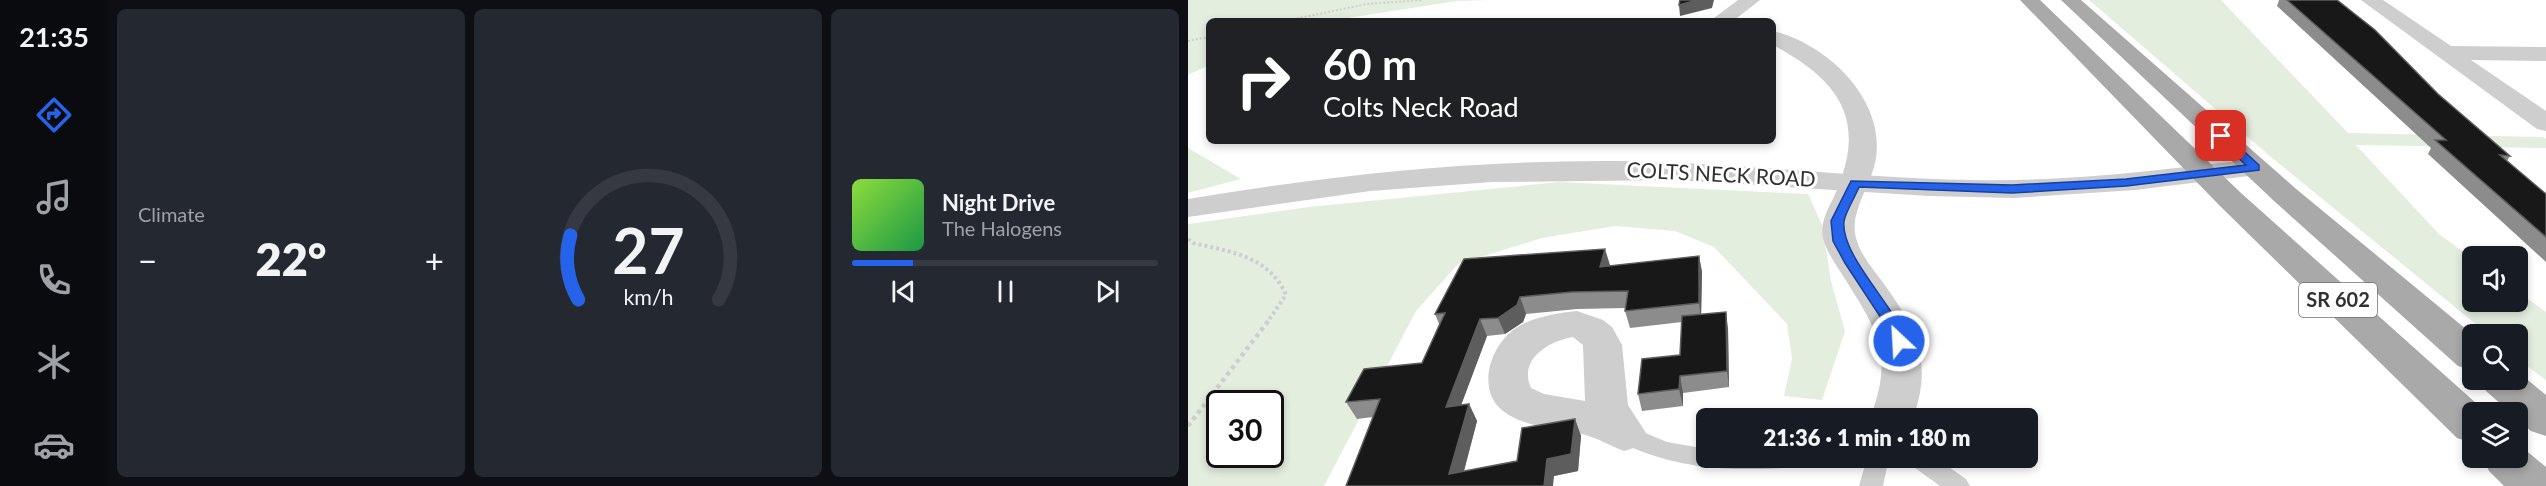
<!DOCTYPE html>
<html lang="en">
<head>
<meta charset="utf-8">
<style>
  body { margin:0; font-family:Lato,sans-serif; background:#242831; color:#f1f3f6; height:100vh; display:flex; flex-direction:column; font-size:22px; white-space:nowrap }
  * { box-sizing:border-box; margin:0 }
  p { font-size:20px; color:#9ea1a6 }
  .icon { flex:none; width:33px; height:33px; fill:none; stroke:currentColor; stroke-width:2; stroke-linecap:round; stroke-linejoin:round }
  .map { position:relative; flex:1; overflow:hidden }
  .side { display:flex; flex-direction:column; gap:9px; padding:9px; background:#0d0f14; width:1080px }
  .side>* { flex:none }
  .top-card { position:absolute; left:18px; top:18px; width:570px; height:126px; border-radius:9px; box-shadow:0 3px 9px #0003; background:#202124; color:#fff; overflow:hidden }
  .fabs { position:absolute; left:1274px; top:246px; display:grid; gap:12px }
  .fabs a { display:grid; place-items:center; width:66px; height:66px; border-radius:9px; background:#171b24; box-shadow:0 3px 9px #0003; font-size:30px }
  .speed { position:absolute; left:18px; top:390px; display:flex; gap:12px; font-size:30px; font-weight:700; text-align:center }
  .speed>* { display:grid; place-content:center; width:78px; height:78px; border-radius:50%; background:#171b24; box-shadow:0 3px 9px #0003; line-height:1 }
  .speed .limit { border:3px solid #111; border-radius:9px; background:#fff; color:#111 }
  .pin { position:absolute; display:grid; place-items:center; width:51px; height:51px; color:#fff; margin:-26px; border-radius:12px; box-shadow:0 3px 9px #0006 }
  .me { position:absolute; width:66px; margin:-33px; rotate:335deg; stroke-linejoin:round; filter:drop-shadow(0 0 4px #0008) }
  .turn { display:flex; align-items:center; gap:21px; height:126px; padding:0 18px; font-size:27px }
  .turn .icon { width:78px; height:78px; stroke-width:2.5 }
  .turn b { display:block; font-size:42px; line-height:51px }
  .big { font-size:45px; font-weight:800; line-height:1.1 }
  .side .tile { flex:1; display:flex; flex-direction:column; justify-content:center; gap:9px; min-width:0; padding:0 21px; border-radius:9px; background:#242831 }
  .side .dial { align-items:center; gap:0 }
  .dial svg { height:156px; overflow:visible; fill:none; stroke:#363941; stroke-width:7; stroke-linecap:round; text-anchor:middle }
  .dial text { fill:#f1f3f6; stroke:none }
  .song { display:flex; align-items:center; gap:18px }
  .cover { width:72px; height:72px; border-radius:9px; background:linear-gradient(135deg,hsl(90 70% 55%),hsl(140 70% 35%)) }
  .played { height:6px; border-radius:3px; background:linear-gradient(90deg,#2563eb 20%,#363941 20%) }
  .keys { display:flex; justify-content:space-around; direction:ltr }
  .heat { display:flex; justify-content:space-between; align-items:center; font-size:33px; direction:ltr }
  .side .tiles { flex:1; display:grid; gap:9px; grid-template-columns:repeat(3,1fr) }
  .trip { position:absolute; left:508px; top:408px; width:342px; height:60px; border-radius:9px; background:#171b24; box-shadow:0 3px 9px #0003; font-weight:800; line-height:60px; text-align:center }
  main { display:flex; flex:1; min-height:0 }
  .dock { display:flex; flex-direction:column; width:108px; justify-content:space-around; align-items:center; background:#090b0e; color:#9ea1a6 }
  .dock .icon { width:42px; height:42px }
  .dock .active { color:#2563eb }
  .dock b { font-size:27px; color:#f1f3f6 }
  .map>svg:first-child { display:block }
  .green { fill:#e4eedf; fill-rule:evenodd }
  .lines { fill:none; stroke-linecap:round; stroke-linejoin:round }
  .path-far2 { stroke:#cecece; stroke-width:2; stroke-dasharray:2 2; stroke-linecap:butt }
  .path-far1 { stroke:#cecece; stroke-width:4; stroke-dasharray:3 3; stroke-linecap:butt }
  .path { stroke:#cecece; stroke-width:4.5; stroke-dasharray:4 4; stroke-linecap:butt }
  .service { fill:#cecece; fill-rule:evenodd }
  .minor { fill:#cecece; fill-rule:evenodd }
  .tertiary { fill:#cecece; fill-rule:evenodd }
  .primary { fill:#a9a9a9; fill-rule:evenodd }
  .wall { fill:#8c8c8c }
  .shaded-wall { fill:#5d5d5d }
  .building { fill:#181818; stroke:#5d5d5d; stroke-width:1.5 }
  .route { fill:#2563eb; stroke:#184099; stroke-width:1.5 }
  .labels { text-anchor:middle; stroke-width:6; stroke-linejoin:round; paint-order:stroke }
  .shield { fill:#fff; stroke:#6f6f6f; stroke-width:1.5 }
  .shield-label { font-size:20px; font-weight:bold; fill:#313131 }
  .street-label { font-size:21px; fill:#313131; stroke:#fff }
</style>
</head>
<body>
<main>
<nav class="dock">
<b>21:35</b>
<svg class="icon active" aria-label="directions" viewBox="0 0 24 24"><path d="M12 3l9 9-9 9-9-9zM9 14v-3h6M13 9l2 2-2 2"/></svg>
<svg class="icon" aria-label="music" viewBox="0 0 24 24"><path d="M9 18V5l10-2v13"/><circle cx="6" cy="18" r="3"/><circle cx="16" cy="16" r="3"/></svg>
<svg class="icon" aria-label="phone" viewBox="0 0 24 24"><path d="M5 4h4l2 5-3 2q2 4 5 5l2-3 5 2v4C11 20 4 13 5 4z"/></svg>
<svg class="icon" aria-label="climate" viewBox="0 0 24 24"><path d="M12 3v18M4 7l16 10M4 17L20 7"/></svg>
<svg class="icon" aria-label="car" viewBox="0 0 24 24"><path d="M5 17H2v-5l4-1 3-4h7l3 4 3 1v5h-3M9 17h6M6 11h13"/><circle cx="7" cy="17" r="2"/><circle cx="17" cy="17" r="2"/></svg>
</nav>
<section class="side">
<div class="tiles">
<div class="tile"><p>Climate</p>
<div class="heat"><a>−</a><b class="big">22°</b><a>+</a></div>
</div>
<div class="tile dial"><svg viewBox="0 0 100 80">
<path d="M14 69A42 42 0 1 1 86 69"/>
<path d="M14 69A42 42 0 0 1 10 36" stroke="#2563eb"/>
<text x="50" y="56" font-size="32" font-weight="700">27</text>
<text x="50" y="72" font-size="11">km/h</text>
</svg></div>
<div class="tile">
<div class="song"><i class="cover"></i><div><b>Night Drive</b><p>The Halogens</p></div></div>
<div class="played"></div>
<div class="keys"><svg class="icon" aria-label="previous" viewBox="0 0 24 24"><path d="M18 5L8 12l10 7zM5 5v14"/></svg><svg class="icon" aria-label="pause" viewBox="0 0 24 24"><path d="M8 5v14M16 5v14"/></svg><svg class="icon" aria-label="next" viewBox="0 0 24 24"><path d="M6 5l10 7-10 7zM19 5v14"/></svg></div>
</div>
</div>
</section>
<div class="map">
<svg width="1358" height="486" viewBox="0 0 1358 486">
  <rect width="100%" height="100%" fill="#fff"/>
  <g class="green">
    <path d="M 0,0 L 302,0 L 269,1 L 140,21 L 21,21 L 21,65 L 0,75 Z"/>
    <path d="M 901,0 L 1033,0 L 1160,133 L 1355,137 L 1358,139 L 1358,148 L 1168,145 L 1251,234 L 1284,258 L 1284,302 L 1329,302 L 1329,291 L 1358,312 L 1358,380 L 1329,359 L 1329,334 L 1300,334 L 1083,157 Z"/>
    <path d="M 0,148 L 53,179 L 0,193 Z"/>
    <path d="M 372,182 L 620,194 L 634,225 L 643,281 L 657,331 L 634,400 L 596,396 L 604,359 L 599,324 L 526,247 L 487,231 L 427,226 L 354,238 L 270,264 L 228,311 L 136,486 L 0,486 L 0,224 L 121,207 ZM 32,404 L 82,404 L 82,454 L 32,454 Z"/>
  </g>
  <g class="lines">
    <g class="path-far2">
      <path d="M 97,21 L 179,4 L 235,0"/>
      <path d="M 0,41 L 21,37"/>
    </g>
    <path class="path-far1" d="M 0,239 L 5,243 C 43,252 81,256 98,295 L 80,321"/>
    <path class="path" d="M 0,426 L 81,320"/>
    <g class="service">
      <path d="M 436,424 L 479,442 L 519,449 L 519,458 L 622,458 L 619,465 L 611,467 C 557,471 507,471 455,452 C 445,448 430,443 425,433 L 428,427 Z"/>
      <path d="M 679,458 L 701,458 L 695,486 L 671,486 Z"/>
      <path d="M 720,458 L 748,458 L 778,479 L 782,486 L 752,486 L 723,465 Z"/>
    </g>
    <g class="minor">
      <path d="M 550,0 L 572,0 L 545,21 L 522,21 Z"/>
      <path d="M 1173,0 L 1195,0 L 1263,46 L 1358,47 L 1358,61 L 1283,60 L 1358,111 L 1358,131 L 1349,129 Z"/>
      <path d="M 585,31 C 639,44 697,99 688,158 C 684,185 659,214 669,241 C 674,257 686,270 696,284 C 729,330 745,363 725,418 L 682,418 C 706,356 690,331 657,279 C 649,266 639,253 635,238 C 631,219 644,204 650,187 C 679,116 647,78 585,45 Z"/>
      <path d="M 389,311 L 415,320 L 424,327 L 434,345 L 440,405 L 458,433 L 452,446 L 436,451 C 423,446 411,439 398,435 C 372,427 338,429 315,411 C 288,390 302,345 328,328 C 345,317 369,313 389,311 ZM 385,337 L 395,345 L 397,401 L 356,394 L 343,388 C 330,359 361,341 385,337 Z"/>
    </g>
    <path class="tertiary" d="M 1067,159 L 1077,162 L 1081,168 L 1077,174 L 947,190 L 826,198 L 741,196 L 487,180 L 304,182 L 182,191 L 0,217 L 0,199 C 142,175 284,160 428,161 C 547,162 664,178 783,180 C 878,182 973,170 1067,159 Z"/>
    <g class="primary">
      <path d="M 832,0 L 852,0 L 1053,193 L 1298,412 L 1284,412 L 1284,443 L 1269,438 L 1031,205 Z"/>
      <path d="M 873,0 L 893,0 L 1107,188 L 1284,334 L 1284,370 L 1270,366 L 1085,200 Z"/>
      <path d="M 1329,371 L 1358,395 L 1358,436 L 1343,431 L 1329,419 L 1329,412 L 1322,412 L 1298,391 L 1292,380 L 1329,380 Z"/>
      <path d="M 1329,443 L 1358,467 L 1358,486 L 1316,486 L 1301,471 L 1295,458 L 1329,458 Z"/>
    </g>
  </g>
  <g class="wall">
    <path d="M 1091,0 L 1149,0 L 1250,94 L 1322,156 L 1319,161 L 1358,194 L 1358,262 L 1240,154 L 1243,148 L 1089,6 Z"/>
    <path d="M 511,256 L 514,272 L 513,314 L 540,328 L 541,387 L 495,393 L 495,406 L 454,411 L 450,394 L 492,355 L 494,322 L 442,328 L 437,311 L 438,308 L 389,309 L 338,314 L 335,322 L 317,334 L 299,336 L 273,405 L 281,404 L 289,421 L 276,471 L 329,461 L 387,419 L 393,436 L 390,471 L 366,476 L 158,486 L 185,417 L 169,419 L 158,402 L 234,363 L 251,324 L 247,314 L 422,265 L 421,266 Z"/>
  </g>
  <g class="shaded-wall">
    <path d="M 509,0 L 526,0 L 524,8 L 492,16 L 491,5 Z"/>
    <path d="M 417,249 L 422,265 L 416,283 L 412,267 Z"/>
    <path d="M 511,256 L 514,272 L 513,320 L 511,303 Z"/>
    <path d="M 332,297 L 338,314 L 335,322 L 317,334 L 310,318 Z"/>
    <path d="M 538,312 L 540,328 L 541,387 L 539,371 Z"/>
    <path d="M 292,319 L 299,336 L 266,424 L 258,407 Z"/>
    <path d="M 492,376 L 495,393 L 495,406 L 491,389 Z"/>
    <path d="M 281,404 L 289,421 L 272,486 L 261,474 Z"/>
    <path d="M 387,419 L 393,436 L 390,471 L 366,476 L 365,486 L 356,486 L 359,459 Z"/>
  </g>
  <g class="building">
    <path d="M 492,0 L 509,0 L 491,5 Z"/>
    <path d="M 1099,0 L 1149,0 L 1187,30 L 1250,94 L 1322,156 L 1312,155 L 1358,194 L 1358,237 L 1247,140 L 1258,140 Z"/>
    <path d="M 417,249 L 412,267 L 511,256 L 511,303 L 437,311 L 440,291 L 384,292 L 332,297 L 329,305 L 310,318 L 292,319 L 258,407 L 281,404 L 261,474 L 329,461 L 334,428 L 387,419 L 383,454 L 359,459 L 356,486 L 158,486 L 192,399 L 158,402 L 176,369 L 234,363 L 257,313 L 247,314 L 276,259 Z"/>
    <path d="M 538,312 L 539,371 L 492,376 L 491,389 L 450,394 L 454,359 L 492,355 L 494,316 Z"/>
  </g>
  <path class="route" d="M 1029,134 L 1037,134 L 1071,165 L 1071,170 L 938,186 L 824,193 L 671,187 C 667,197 658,211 656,221 C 652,255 707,306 719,341 L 711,346 L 705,345 L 699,327 L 657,263 L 645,241 L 643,221 L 663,181 L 824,185 L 938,179 L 1058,165 L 1029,139 Z"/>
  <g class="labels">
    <rect class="shield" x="1111" y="283" width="78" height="34" rx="4.5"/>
    <g class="shield-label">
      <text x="1150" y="307">SR 602</text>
    </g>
    <g class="street-label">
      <text transform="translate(533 175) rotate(3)" y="7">COLTS NECK ROAD</text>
    </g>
  </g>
</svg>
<div class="fabs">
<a><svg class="icon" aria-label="sound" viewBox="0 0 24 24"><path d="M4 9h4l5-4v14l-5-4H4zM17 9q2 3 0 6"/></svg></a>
<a><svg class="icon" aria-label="search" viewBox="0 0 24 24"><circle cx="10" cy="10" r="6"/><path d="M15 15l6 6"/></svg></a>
<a><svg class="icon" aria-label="layers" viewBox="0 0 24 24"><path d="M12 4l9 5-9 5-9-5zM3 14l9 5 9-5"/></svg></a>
</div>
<div class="speed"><div class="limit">30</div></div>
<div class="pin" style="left:1033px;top:136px;background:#d93025"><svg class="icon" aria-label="arrive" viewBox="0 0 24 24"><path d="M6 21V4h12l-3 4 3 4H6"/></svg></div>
<svg class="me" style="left:711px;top:341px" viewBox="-20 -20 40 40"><circle r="17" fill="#2563eb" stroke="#fff" stroke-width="3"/><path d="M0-11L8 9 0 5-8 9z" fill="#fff"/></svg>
<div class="trip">21:36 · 1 min · 180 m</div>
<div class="top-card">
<div class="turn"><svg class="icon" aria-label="right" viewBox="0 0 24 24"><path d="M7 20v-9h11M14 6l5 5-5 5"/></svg><div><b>60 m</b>Colts Neck Road</div></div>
</div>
</div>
</main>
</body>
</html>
